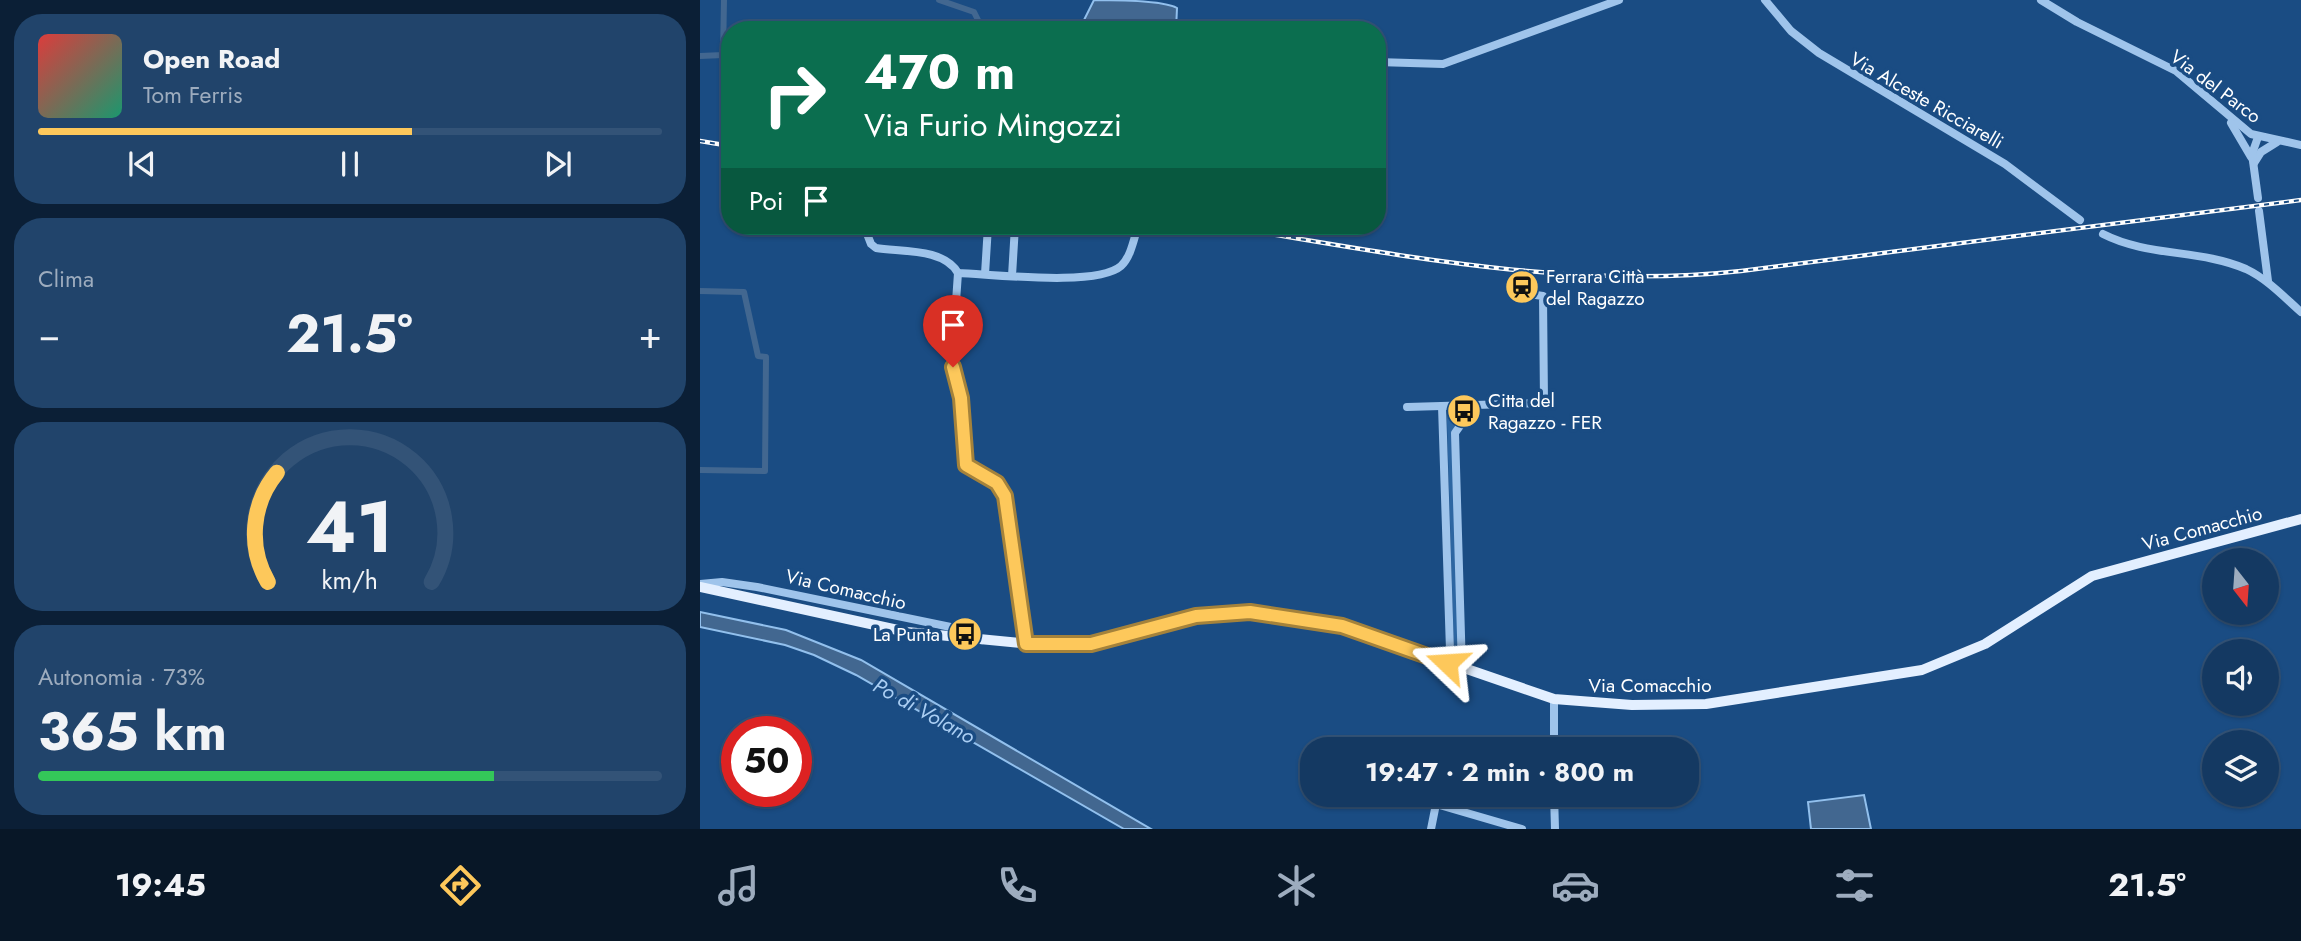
<!DOCTYPE html>
<html lang="it">
<head>
<meta charset="utf-8">
<style>
  body { margin:0; font-family:Jost,sans-serif; background:#21446b; color:#f1f3f6; height:100vh; display:flex; flex-direction:column; font-size:26px; white-space:nowrap }
  * { box-sizing:border-box; margin:0 }
  p { font-size:23px; color:#9dacbe }
  .icon { flex:none; width:38px; height:38px; fill:none; stroke:currentColor; stroke-width:2; stroke-linecap:round; stroke-linejoin:round }
  .map { position:relative; flex:1; overflow:hidden }
  .side { display:flex; flex-direction:column; gap:14px; padding:14px; background:#0b1f36; width:700px }
  .side>* { flex:none }
  .top-card { position:absolute; left:21px; top:21px; width:665px; height:214px; border-radius:28px; box-shadow:0 2px 5px #0004,0 0 0 2px #335377; background:#0b6e4f; color:#fff; overflow:hidden }
  .needle { width:46px; rotate:163deg }
  .controls { position:absolute; left:1502px; top:548px; display:grid; gap:14px }
  .controls a { display:grid; place-items:center; width:77px; height:77px; border-radius:50%; background:#143962; box-shadow:0 2px 5px #0004,0 0 0 2px #335377; font-size:35px }
  .speed { position:absolute; left:21px; top:716px; display:flex; gap:14px; font-size:35px; font-weight:700; text-align:center }
  .speed>* { display:grid; place-content:center; width:91px; height:91px; border-radius:50%; background:#143962; box-shadow:0 2px 5px #0004,0 0 0 2px #335377; line-height:1 }
  .speed .limit { border:10px solid #d22; background:#fff; color:#111 }
  .pin { position:absolute; display:grid; place-items:center; width:60px; height:60px; color:#fff; margin:-72px -30px; border-radius:50% 50% 50% 0; rotate:-45deg; box-shadow:0 0 7px #0007 }
  .pin .icon { rotate:45deg }
  .me { position:absolute; width:77px; margin:-38px; rotate:290deg; stroke-linejoin:round; filter:drop-shadow(0 0 5px #0008) }
  .turn { display:flex; align-items:center; gap:24px; height:147px; padding:0 28px; font-size:32px }
  .turn .icon { width:91px; height:91px; stroke-width:2.5 }
  .turn b { display:block; font-size:49px; line-height:60px }
  .then { display:flex; align-items:center; height:66px; padding:0 28px; background:#0003; gap:14px; font-size:26px }
  .big { font-size:52px; font-weight:700; line-height:1.1 }
  .side .tile { flex:1; display:flex; flex-direction:column; justify-content:center; gap:10px; min-width:0; padding:0 24px; border-radius:28px; background:#21446b }
  .side .dial { align-items:center; gap:0 }
  .dial svg { height:182px; overflow:visible; fill:none; stroke:#335377; stroke-width:7; stroke-linecap:round; text-anchor:middle }
  .dial text { fill:#f1f3f6; stroke:none }
  .song { display:flex; align-items:center; gap:21px }
  .cover { width:84px; height:84px; border-radius:10px; background:linear-gradient(135deg,hsl(0 70% 55%),hsl(160 70% 35%)) }
  .played { height:7px; border-radius:4px; background:linear-gradient(90deg,#fdc85b 60%,#335377 60%) }
  .keys { display:flex; justify-content:space-around; direction:ltr }
  .heat { display:flex; justify-content:space-between; align-items:center; font-size:38px; direction:ltr }
  .charge { height:10px; border-radius:5px; background:linear-gradient(90deg,#34c759 73%,#335377 0) }
  .trip { position:absolute; left:600px; top:737px; width:399px; height:70px; border-radius:28px; background:#143962; box-shadow:0 2px 5px #0004,0 0 0 2px #335377; font-weight:700; line-height:70px; text-align:center }
  .menu { display:flex; height:112px; justify-content:space-around; align-items:center; background:#081727; color:#9dacbe }
  .menu .icon { width:49px; height:49px }
  .menu .current { color:#fdc85b }
  .menu b { font-size:32px; color:#f1f3f6 }
  main { display:flex; flex:1; min-height:0 }
  .map>svg:first-child { display:block }
  .green { fill:#2d66a2 }
  .water { fill:#426790; stroke:#92c0ed; stroke-width:2 }
  .lines { fill:none; stroke-linecap:round; stroke-linejoin:round }
  .canal { stroke:#426790; stroke-width:6 }
  .minor { stroke:#9fc4eb; stroke-width:8 }
  .major { stroke:#e3efff; stroke-width:10 }
  .rail-casing { stroke:#fff; stroke-width:4.5 }
  .rail { stroke:#1a4c83; stroke-width:2; stroke-dasharray:5; stroke-linecap:butt }
  .route-casing { stroke:#a4823b; stroke-width:18 }
  .route { stroke:#fdc85b; stroke-width:12 }
  .labels { text-anchor:middle; stroke-width:7; stroke-linejoin:round; paint-order:stroke }
  .street-label { font-size:19px; fill:#fff; stroke:#1a4c83 }
  .poi-label { font-size:19px; fill:#fff; stroke:#1a4c83; text-anchor:start }
  .water-label { font-size:21px; font-style:italic; fill:#aacef3; stroke:#1a4c83 }
</style>
</head>
<body>
<main>
<section class="side">
<div class="tile">
<div class="song"><i class="cover"></i><div><b>Open Road</b><p>Tom Ferris</p></div></div>
<div class="played"></div>
<div class="keys"><svg class="icon" aria-label="previous" viewBox="0 0 24 24"><path d="M18 5L8 12l10 7zM5 5v14"/></svg><svg class="icon" aria-label="pause" viewBox="0 0 24 24"><path d="M8 5v14M16 5v14"/></svg><svg class="icon" aria-label="next" viewBox="0 0 24 24"><path d="M6 5l10 7-10 7zM19 5v14"/></svg></div>
</div>
<div class="tile"><p>Clima</p>
<div class="heat"><a>−</a><b class="big">21.5°</b><a>+</a></div>
</div>
<div class="tile dial"><svg viewBox="0 0 100 80">
<path d="M14 69A42 42 0 1 1 86 69"/>
<path d="M14 69A42 42 0 0 1 18 21" stroke="#fdc85b"/>
<text x="50" y="56" font-size="32" font-weight="700">41</text>
<text x="50" y="72" font-size="11">km/h</text>
</svg></div>
<div class="tile"><p>Autonomia · 73%</p><b class="big">365 km</b><div class="charge"></div></div>
</section>
<div class="map">
<svg width="1601" height="829" viewBox="0 0 1601 829">
  <rect width="100%" height="100%" fill="#1a4c83"/>
  <path class="green" d="M 759,410 L 754,431 L 759,650 L 754,651 L 747,423 L 747,411 Z"/>
  <g class="water">
    <path d="M 394,0 C 414,0 463,0 477,8 L 476,30 L 379,30 Z"/>
    <path d="M 0,612 L 86,630 L 161,660 L 451,829 L 424,829 L 156,675 L 114,655 L 85,645 L 0,627 Z"/>
    <path d="M 1164,795 L 1171,829 L 1111,829 L 1108,802 Z"/>
  </g>
  <g class="lines">
    <g class="canal">
      <path d="M 239,0 L 274,12 L 279,22 L 288,27"/>
      <path d="M 0,56 L 23,55 L 24,0"/>
      <path d="M 0,291 L 44,292 L 58,356 L 66,357 L 65,471 L 0,470"/>
    </g>
    <g class="minor">
      <path d="M 1065,0 L 1091,31 L 1119,53 L 1305,164 L 1380,220"/>
      <path d="M 1341,0 L 1377,22 L 1476,71 L 1551,134 L 1601,145"/>
      <path d="M 677,62 L 743,64 L 919,0"/>
      <path d="M 1531,123 L 1551,157"/>
      <path d="M 1554,163 L 1561,152 L 1577,142"/>
      <path d="M 1558,198 L 1552,154 L 1558,137"/>
      <path d="M 1559,211 L 1568,281"/>
      <path d="M 164,226 L 171,244 L 176,248 C 201,252 244,248 258,273 C 292,274 397,287 421,266 C 431,257 434,238 438,226"/>
      <path d="M 1403,234 C 1448,257 1500,249 1546,269 C 1567,279 1583,296 1601,312"/>
      <path d="M 258,273 L 252,359 L 261,398 L 264,460 L 270,470 L 297,483 L 305,496 L 326,644"/>
      <path d="M 285,274 L 288,226"/>
      <path d="M 312,276 L 315,226"/>
      <path d="M 742,406 L 750,650 L 747,663"/>
      <path d="M 707,407 L 844,403 L 843,296 L 829,294"/>
      <path d="M 0,584 L 22,582 L 57,587 L 270,631 L 282,640"/>
      <path d="M 762,669 L 755,433 L 767,416 L 768,405"/>
      <path d="M 854,699 L 854,749"/>
      <path d="M 854,794 L 855,829"/>
      <path d="M 731,829 L 736,804 L 822,829"/>
    </g>
    <path class="major" d="M 0,587 L 207,632 L 342,645 L 397,644 L 522,612 L 564,613 L 642,626 L 854,699 L 932,705 L 1006,704 L 1222,670 L 1285,644 L 1392,576 L 1601,519"/>
    <g class="rail-casing">
      <g id="rail">
        <path d="M 0,141 L 30,146"/>
        <path d="M 522,226 C 694,254 866,290 1041,271 L 1601,200"/>
      </g>
    </g>
    <use href="#rail" class="rail"/>
  </g>
  <g class="lines">
    <g class="route-casing">
      <path id="route" d="M 253,367 L 261,398 L 266,465 L 297,483 L 305,496 L 326,644 L 391,644 L 496,616 L 550,612 L 642,626 L 747,663"/>
    </g>
    <use href="#route" class="route"/>
  </g>
  <defs>
    <g id="station-disc" transform="scale(1.75)"><circle r="9.5" fill="#fdc85b" stroke="#1a4c83"/><path d="M-3-6H3Q5-6 5-4V2Q5 4 3 4L4.5 6H3L1.5 4h-3L-3 6H-4.5L-3 4Q-5 4-5 2V-4Q-5-6-3-6ZM-3.5-4v3h7v-3ZM-3.5 1v1.5H-2V1ZM2 1v1.5H3.5V1Z" fill="#111"/></g>
    <g id="bus-disc" transform="scale(1.75)"><circle r="9.5" fill="#fdc85b" stroke="#1a4c83"/><path d="M-5-6H5V4H4V6H2V4H-2V6H-4V4H-5ZM-3.5-4V0h7V-4ZM-3.5 1.2v1.5H-2V1.2ZM2 1.2v1.5H3.5V1.2Z" fill="#111"/></g>
  </defs>
  <g fill-rule="evenodd">
    <use href="#station-disc" x="822" y="287"/>
    <use href="#bus-disc" x="764" y="411"/>
    <use href="#bus-disc" x="265" y="634"/>
  </g>
  <g class="labels">
    <g class="street-label">
      <text transform="translate(1516 86) rotate(37)" y="7">Via del Parco</text>
      <text transform="translate(1227 100) rotate(30)" y="7">Via Alceste Ricciarelli</text>
      <text transform="translate(1502 528) rotate(-15)" y="7">Via Comacchio</text>
      <text transform="translate(146 589) rotate(13)" y="7">Via Comacchio</text>
      <text x="950" y="692">Via Comacchio</text>
    </g>
    <g class="poi-label">
      <text x="846" y="283">Ferrara Città<tspan x="846" dy="22">del Ragazzo</tspan></text>
      <text x="788" y="407">Citta del<tspan x="788" dy="22">Ragazzo - FER</tspan></text>
      <text x="240" y="641" text-anchor="end">La Punta</text>
    </g>
    <g class="water-label">
      <text transform="translate(224 711) rotate(29)" y="7">Po di Volano</text>
    </g>
  </g>
</svg>
<div class="controls">
<a><svg class="needle" viewBox="-14 -14 28 28"><path d="M0-13l5 13h-10z" fill="#e53935"/><path d="M0 13l5-13h-10z" fill="#9dacbe"/></svg></a>
<a><svg class="icon" aria-label="sound" viewBox="0 0 24 24"><path d="M4 9h4l5-4v14l-5-4H4zM17 9q2 3 0 6"/></svg></a>
<a><svg class="icon" aria-label="layers" viewBox="0 0 24 24"><path d="M12 4l9 5-9 5-9-5zM3 14l9 5 9-5"/></svg></a>
</div>
<div class="speed"><div class="limit">50</div></div>
<div class="pin" style="left:253px;top:367px;background:#d93025"><svg class="icon" aria-label="arrive" viewBox="0 0 24 24"><path d="M6 21V4h12l-3 4 3 4H6"/></svg></div>
<svg class="me" style="left:747px;top:663px" viewBox="-20 -20 40 40"><path d="M0-17L14 15 0 8-14 15z" fill="#fdc85b" stroke="#fff" stroke-width="4"/></svg>
<div class="trip">19:47 · 2 min · 800 m</div>
<div class="top-card">
<div class="turn"><svg class="icon" aria-label="right" viewBox="0 0 24 24"><path d="M7 20v-9h11M14 6l5 5-5 5"/></svg><div><b>470 m</b>Via Furio Mingozzi</div></div>
<div class="then">Poi<svg class="icon" aria-label="arrive" viewBox="0 0 24 24"><path d="M6 21V4h12l-3 4 3 4H6"/></svg></div>
</div>
</div>
</main>
<nav class="menu">
<b>19:45</b>
<svg class="icon current" aria-label="directions" viewBox="0 0 24 24"><path d="M12 3l9 9-9 9-9-9zM9 14v-3h6M13 9l2 2-2 2"/></svg>
<svg class="icon" aria-label="music" viewBox="0 0 24 24"><path d="M9 18V5l10-2v13"/><circle cx="6" cy="18" r="3"/><circle cx="16" cy="16" r="3"/></svg>
<svg class="icon" aria-label="phone" viewBox="0 0 24 24"><path d="M5 4h4l2 5-3 2q2 4 5 5l2-3 5 2v4C11 20 4 13 5 4z"/></svg>
<svg class="icon" aria-label="climate" viewBox="0 0 24 24"><path d="M12 3v18M4 7l16 10M4 17L20 7"/></svg>
<svg class="icon" aria-label="car" viewBox="0 0 24 24"><path d="M5 17H2v-5l4-1 3-4h7l3 4 3 1v5h-3M9 17h6M6 11h13"/><circle cx="7" cy="17" r="2"/><circle cx="17" cy="17" r="2"/></svg>
<svg class="icon" aria-label="filters" viewBox="0 0 24 24"><path d="M4 7h16M4 17h16"/><circle cx="9" cy="7" r="2"/><circle cx="15" cy="17" r="2"/></svg>
<b>21.5°</b>
</nav>
</body>
</html>
